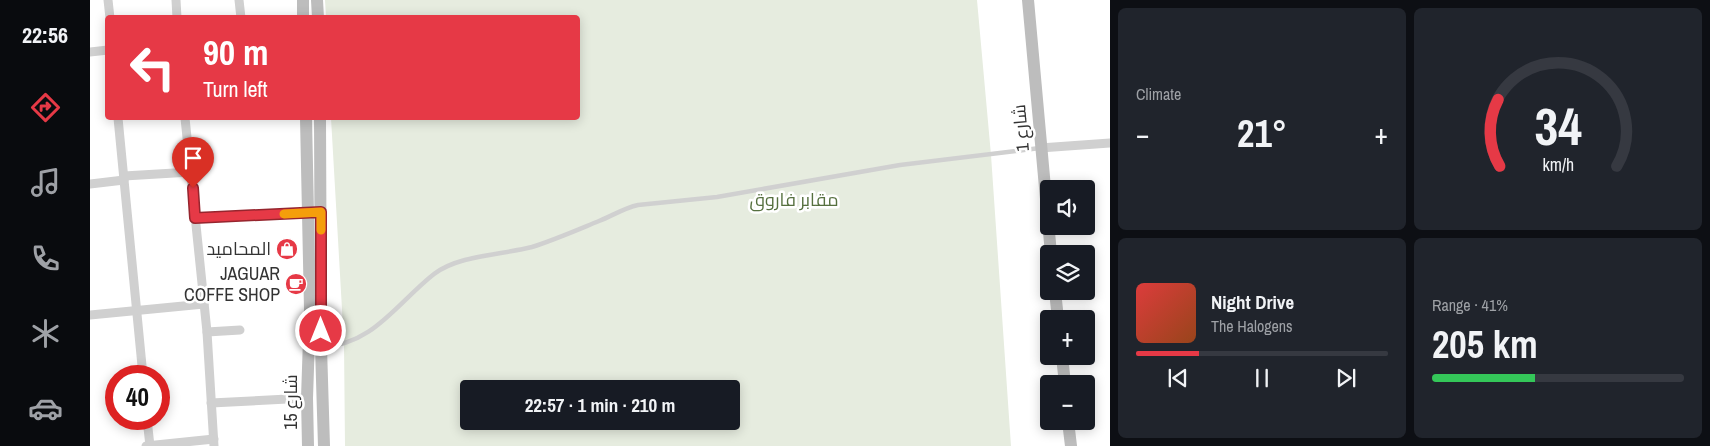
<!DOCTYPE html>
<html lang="en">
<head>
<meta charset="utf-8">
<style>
  body { margin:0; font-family:"Archivo Narrow",Cairo,sans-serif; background:#20242c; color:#f1f3f6; height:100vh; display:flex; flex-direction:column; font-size:19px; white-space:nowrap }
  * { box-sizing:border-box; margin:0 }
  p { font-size:16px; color:#9ea1a6 }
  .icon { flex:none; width:28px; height:28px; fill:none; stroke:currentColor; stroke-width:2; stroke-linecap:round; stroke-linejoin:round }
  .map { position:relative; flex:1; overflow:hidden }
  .details { display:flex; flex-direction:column; gap:8px; padding:8px; background:#0d0f14; width:600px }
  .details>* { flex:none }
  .banner { position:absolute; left:15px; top:15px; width:475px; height:105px; border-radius:5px; box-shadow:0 2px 12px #0003; background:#e63946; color:#fff; overflow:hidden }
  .fabs { position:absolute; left:950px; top:180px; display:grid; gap:10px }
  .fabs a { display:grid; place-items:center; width:55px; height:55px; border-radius:5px; background:#171b24; box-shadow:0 2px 12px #0003; font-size:25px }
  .speed { position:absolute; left:15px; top:365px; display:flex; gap:10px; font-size:25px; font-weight:700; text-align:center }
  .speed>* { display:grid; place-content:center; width:65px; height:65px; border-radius:50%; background:#171b24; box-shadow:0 2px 12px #0003; line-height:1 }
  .speed .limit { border:8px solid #d22; background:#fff; color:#111 }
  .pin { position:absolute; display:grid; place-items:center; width:42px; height:42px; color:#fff; margin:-51px -21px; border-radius:50% 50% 50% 0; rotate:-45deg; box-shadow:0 0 5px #0007 }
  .pin .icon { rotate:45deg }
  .me { position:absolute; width:55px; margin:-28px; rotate:0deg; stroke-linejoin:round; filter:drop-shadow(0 0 4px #0008) }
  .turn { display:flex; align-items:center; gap:18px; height:105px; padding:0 15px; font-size:22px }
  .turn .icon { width:65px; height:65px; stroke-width:2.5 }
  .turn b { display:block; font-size:35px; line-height:42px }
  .big { font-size:38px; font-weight:800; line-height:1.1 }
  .details .widget { flex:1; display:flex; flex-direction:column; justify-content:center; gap:8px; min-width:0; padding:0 18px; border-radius:8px; background:#20242c }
  .details .dial { align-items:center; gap:0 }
  .dial svg { height:130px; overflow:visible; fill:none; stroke:#363941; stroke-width:7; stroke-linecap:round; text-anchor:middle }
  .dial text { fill:#f1f3f6; stroke:none }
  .song { display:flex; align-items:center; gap:15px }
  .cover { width:60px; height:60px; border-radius:8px; background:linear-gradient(135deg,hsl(0 70% 55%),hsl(20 70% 35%)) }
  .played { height:5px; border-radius:2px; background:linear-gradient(90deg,#e63946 25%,#363941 25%) }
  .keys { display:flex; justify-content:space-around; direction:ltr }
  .heat { display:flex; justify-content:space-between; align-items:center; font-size:28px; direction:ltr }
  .charge { height:8px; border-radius:4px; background:linear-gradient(90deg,#34c759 41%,#363941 0) }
  .details .tiles { flex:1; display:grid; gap:8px; grid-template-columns:repeat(2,1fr) }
  .trip { position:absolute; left:370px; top:380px; width:280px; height:50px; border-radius:5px; background:#171b24; box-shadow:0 2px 12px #0003; font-weight:800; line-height:50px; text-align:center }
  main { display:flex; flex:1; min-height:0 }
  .tab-bar { display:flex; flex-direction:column; width:90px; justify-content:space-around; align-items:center; background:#090b0e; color:#9ea1a6 }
  .tab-bar .icon { width:35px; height:35px }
  .tab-bar .on { color:#e63946 }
  .tab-bar b { font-size:22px; color:#f1f3f6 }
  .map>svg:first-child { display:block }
  .green { fill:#e6ecdf; fill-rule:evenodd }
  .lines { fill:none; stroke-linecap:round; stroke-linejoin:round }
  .lane { stroke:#d0d0d0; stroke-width:4.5 }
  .street { stroke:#d0d0d0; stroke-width:9 }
  .secondary { stroke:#bdbdbd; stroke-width:12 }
  .route-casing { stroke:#96252e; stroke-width:12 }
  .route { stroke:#e63946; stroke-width:9 }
  .slow { stroke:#f59e0b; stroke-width:9 }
  .labels { text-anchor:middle; stroke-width:5; stroke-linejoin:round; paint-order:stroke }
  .street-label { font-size:18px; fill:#333; stroke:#fff }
  .park-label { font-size:18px; fill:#56703f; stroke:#fff }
  .poi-label { font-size:18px; fill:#333; stroke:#fff; text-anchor:end }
</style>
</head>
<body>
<main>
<nav class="tab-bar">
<b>22:56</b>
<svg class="icon on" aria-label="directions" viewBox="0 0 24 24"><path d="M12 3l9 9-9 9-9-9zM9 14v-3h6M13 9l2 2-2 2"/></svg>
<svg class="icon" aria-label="music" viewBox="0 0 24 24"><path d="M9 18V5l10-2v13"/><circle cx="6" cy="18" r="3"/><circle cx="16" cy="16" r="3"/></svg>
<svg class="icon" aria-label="phone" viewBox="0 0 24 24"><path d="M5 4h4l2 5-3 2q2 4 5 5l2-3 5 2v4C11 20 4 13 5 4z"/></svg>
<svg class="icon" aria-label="climate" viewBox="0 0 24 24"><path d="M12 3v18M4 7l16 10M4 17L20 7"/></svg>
<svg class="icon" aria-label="car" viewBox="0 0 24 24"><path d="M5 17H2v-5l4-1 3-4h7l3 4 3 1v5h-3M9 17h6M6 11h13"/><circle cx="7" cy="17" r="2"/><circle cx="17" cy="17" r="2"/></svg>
</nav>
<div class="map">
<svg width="1020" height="446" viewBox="0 0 1020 446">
  <rect width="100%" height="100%" fill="#fff"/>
  <path class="green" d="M 235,0 L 887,0 L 901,155 L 921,446 L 255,446 L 254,344 L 241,118 L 488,118 L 488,18 L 236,17 ZM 379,389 L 641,389 L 641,421 L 379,421 Z"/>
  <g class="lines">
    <path class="lane" d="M 232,347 C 283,345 307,303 344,274 C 369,255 411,255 442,247 C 464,240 487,230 509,221 C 522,216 534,208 548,205 L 627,197 L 810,165 L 950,148"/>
    <g class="street">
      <path d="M 18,0 L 20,18"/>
      <path d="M 86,0 L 87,18"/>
      <path d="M 149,0 L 151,18"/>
      <path d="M 0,52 L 18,50"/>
      <path d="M 28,118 L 53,376"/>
      <path d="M 95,118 L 117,332 L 124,446"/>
      <path d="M 950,148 L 1020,143"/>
      <path d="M 34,176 L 101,172"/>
      <path d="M 0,184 L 34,180"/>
      <path d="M 105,218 L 223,213"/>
      <path d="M 0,315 L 114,304"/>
      <path d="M 117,332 L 150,330"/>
      <path d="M 121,403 L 217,398"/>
      <path d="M 57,419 L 60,446"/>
      <path d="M 56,446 L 124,439"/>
    </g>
    <g class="secondary">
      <path d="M 213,0 L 213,18"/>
      <path d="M 227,0 L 228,18"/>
      <path d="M 938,0 L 961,254"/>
      <path d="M 216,118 L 220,309 L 217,398 L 218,446"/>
      <path d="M 230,118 L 231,347 L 234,446"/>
      <path d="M 965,291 L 968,319"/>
      <path d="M 972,356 L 975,384"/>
      <path d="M 978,421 L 981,446"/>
    </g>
  </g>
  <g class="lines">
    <g class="route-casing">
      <path id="route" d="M 103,188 L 105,218 L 231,212 L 231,331"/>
    </g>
    <use href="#route" class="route"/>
    <path class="slow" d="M 194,214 L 231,212 L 231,230"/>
  </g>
  <defs>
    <g id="shop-disc" transform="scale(1.125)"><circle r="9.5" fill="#e63946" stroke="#fff"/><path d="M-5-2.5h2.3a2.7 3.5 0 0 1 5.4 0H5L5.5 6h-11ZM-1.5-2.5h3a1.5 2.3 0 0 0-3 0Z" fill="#fff"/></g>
    <g id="cafe-disc" transform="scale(1.125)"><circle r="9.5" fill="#e63946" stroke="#fff"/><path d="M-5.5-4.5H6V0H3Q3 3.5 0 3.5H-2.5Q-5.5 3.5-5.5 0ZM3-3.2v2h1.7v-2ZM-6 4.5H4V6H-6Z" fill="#fff"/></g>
  </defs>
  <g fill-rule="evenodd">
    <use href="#shop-disc" x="197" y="249"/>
    <use href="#cafe-disc" x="206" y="284"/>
  </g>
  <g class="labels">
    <g class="street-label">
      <text transform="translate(931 128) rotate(-95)" y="6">شارع 1</text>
      <text transform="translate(201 402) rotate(-90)" y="6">شارع 15</text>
    </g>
    <g class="park-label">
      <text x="704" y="206">مقابر فاروق</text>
    </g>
    <g class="poi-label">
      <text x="181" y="255">المحاميد</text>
      <text x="190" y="280">JAGUAR<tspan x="190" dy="21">COFFE SHOP</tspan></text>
    </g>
  </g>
</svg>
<div class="fabs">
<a><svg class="icon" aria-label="sound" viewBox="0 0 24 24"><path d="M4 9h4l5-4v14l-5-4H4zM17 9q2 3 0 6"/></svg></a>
<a><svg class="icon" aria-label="layers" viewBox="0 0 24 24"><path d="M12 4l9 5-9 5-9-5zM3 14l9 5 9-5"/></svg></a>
<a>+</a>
<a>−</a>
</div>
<div class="speed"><div class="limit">40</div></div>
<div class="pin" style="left:103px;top:188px;background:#d93025"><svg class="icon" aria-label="arrive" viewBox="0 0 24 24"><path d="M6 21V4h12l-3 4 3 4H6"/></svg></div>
<svg class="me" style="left:231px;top:331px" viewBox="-20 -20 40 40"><circle r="17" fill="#e63946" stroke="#fff" stroke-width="3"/><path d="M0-11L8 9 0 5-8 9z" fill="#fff"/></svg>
<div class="trip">22:57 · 1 min · 210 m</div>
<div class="banner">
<div class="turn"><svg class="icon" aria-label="left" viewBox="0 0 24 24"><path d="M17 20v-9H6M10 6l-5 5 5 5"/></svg><div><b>90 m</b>Turn left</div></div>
</div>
</div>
<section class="details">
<div class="tiles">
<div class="widget"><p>Climate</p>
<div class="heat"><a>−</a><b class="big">21°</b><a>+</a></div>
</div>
<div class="widget dial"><svg viewBox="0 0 100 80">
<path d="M14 69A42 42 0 1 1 86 69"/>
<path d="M14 69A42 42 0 0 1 13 28" stroke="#e63946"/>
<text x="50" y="56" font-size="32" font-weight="700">34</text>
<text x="50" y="72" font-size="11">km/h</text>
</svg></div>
<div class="widget">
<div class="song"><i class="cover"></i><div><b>Night Drive</b><p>The Halogens</p></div></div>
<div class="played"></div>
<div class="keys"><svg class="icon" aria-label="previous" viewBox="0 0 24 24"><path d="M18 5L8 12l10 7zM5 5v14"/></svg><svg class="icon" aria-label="pause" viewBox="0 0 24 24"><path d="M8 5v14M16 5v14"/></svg><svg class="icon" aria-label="next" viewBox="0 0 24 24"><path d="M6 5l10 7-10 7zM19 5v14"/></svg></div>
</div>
<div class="widget"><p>Range · 41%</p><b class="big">205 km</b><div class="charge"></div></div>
</div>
</section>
</main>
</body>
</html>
